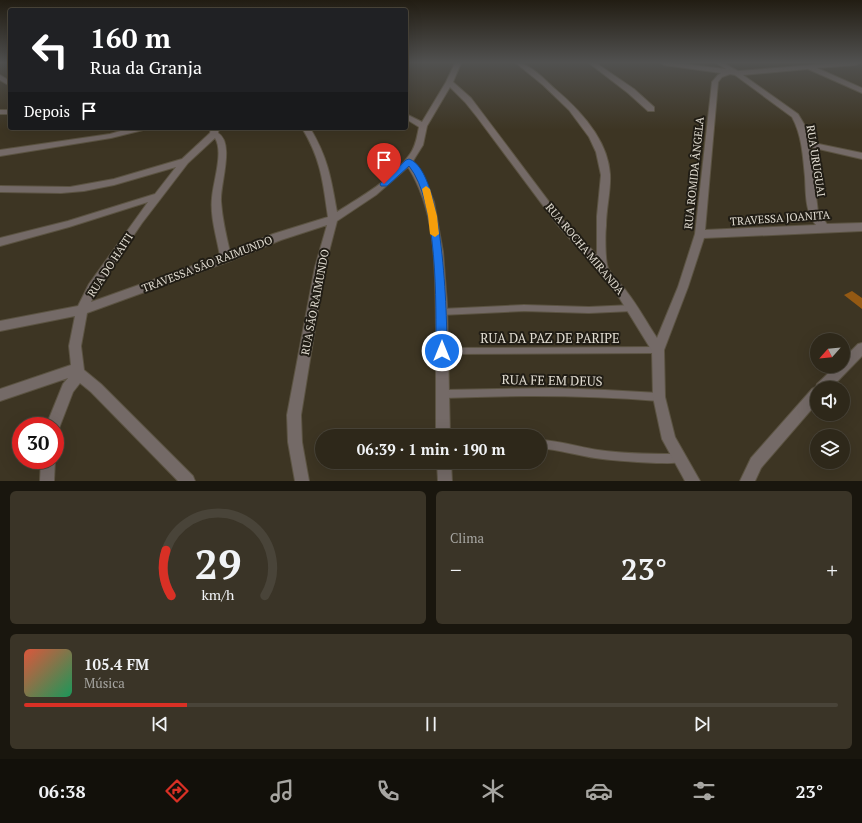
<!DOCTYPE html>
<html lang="pt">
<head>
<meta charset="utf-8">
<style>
  body { margin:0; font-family:"PT Serif",serif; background:#3a3427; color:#f1f3f6; height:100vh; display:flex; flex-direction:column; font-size:15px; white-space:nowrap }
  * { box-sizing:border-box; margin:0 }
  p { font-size:13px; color:#a7a6a2 }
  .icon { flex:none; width:22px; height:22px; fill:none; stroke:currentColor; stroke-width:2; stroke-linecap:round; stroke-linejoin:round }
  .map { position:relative; height:481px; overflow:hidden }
  .panel { display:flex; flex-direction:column; gap:10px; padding:10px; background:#19160e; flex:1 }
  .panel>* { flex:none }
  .guide { position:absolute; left:8px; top:8px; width:400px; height:122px; border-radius:4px; box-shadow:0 4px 16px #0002,0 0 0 1px #494439; background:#202124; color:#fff; overflow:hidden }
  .needle { width:26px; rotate:243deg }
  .fabs { position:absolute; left:810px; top:333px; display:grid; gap:8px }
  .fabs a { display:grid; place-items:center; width:40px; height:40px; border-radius:50%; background:#2e281a; box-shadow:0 4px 16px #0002,0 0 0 1px #494439; font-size:20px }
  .speed { position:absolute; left:12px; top:417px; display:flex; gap:8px; font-size:20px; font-weight:700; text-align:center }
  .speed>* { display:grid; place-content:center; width:52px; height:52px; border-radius:50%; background:#2e281a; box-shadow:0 4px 16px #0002,0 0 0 1px #494439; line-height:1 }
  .speed .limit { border:6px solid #d22; background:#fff; color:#111 }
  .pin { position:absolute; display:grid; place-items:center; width:34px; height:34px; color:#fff; margin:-41px -17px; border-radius:50% 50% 50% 0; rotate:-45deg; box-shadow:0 0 4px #0007 }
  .pin .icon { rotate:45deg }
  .me { position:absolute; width:44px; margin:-22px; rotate:0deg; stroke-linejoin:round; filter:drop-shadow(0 0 3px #0008) }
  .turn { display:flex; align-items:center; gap:14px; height:84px; padding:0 16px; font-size:18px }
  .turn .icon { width:52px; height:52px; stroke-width:2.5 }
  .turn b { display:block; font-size:28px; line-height:34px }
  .then { display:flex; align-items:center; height:38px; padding:0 16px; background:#0003; gap:8px; font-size:15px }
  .big { font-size:30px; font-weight:800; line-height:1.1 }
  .panel .widget { flex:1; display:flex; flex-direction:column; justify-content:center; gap:6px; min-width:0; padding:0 14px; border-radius:6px; background:#3a3427 }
  .panel .dial { align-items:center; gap:0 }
  .dial svg { height:104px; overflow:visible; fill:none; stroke:#494439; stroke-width:7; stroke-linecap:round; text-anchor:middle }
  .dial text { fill:#f1f3f6; stroke:none }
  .song { display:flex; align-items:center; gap:12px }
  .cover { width:48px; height:48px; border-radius:6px; background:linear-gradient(135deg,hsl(10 70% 55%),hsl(150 70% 35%)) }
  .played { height:4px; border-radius:2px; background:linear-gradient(90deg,#d93025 20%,#494439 20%) }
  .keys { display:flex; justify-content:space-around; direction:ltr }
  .heat { display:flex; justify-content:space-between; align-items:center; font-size:22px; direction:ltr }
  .panel .tiles { flex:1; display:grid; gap:10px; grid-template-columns:1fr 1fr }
  .widget:last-child { grid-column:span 2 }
  .trip { position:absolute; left:315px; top:429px; width:232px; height:40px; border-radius:20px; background:#2e281a; box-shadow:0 4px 16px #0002,0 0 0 1px #494439; font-weight:800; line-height:40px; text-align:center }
  .tab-bar { display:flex; height:64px; justify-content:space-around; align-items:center; background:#12100a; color:#a7a6a2 }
  .tab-bar .icon { width:28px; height:28px }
  .tab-bar .on { color:#d93025 }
  .tab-bar b { font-size:18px; color:#f1f3f6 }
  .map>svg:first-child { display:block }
  .building { fill:#945913 }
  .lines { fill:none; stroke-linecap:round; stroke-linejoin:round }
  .service-casing { stroke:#5b5342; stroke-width:2 }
  .minor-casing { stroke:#5b5342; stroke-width:2 }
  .service { fill:#746a67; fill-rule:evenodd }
  .minor { fill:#746a67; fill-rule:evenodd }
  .route { fill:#1a73e8; stroke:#114b97 }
  .slow { fill:#f59e0b }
  .labels { text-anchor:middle; stroke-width:4; stroke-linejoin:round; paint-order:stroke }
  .street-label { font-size:11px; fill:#e1dcd1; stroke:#211d15 }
  .near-street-label { font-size:13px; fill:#e1dcd1; stroke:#211d15 }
</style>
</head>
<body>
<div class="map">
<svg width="862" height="481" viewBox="0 0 862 481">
  <rect width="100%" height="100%" fill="#3d3523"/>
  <path class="building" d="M 852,291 L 862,298 L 862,309 L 844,295 Z"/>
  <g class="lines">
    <g class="service-casing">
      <g id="service">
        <path d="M 524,305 L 589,307 L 632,305 L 634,306 L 635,308 L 634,310 L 632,311 L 589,313 L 524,311 L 441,315 L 439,314 L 438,312 L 439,310 L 441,309 Z"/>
        <path d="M 658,347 L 661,348 L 662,350 L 661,352 L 658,353 L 442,354 L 439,353 L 438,351 L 439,349 L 442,348 Z"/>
        <path d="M 551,388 L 605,390 L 659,393 L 662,394 L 663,397 L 662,400 L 659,401 C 587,395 515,395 443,398 L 440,397 L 439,394 L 440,391 L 443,390 Z"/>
        <path d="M 540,440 C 560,441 579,447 598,450 C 625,454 652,454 679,454 L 682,455 L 683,458 L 682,461 C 675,464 665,463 657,463 C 637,462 616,461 595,458 C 577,455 559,450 540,448 Z"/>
      </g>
    </g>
    <g class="minor-casing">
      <g id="minor">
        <path d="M 455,63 L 461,63 L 453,82 L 471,98 L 562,219 L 597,255 L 597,216 L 601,175 L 596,152 L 589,137 L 569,110 L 543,85 L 516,63 C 530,63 545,80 555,89 C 580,110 608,140 610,174 C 611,191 606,208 606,226 C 605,234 605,261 608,268 C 612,276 622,285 627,292 C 638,306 647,323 657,338 L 678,287 L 695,234 L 712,82 L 718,75 L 721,73 L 664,65 L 661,63 L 675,63 L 726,69 L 716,63 L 723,63 L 738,71 L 838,63 L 859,63 L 856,65 L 817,68 L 862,88 L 862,93 L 808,69 L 743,75 L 798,114 L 804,124 L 809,142 L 862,153 L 862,159 L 810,147 L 818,212 L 827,224 L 862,223 L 862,231 L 704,238 L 688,287 L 664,350 L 665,397 L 675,437 L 700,481 L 685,481 L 662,439 L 653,397 L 652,351 L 620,299 L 599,272 L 556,223 L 477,117 L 465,102 L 450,87 L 427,126 L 423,145 L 413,161 L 425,180 L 434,202 L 443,252 L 447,304 L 450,436 L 436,436 C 436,400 436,365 436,329 C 435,275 438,214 408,167 L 376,195 L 337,221 L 325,267 L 301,415 L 302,442 L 309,481 L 295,481 L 288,442 L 287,415 L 315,267 L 327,225 L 281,240 L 230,261 L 87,313 L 81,346 L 84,370 L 101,384 L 193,476 L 195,481 L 178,481 L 91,392 L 80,383 L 73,392 L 58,431 L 55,432 L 55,426 L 46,426 L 63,384 L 68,378 L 0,401 L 0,389 L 71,365 L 69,346 L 75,316 L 0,331 L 0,321 L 78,306 L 89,284 L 148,202 L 69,227 L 0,246 L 0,238 L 68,221 L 155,194 L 176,167 L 114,185 L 84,191 L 61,193 L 0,192 L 0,186 L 70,187 L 114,179 L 182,159 L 210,133 L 211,128 L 219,128 L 218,133 C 235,143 220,184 221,201 C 222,218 226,235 230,252 L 273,234 L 328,217 C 323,182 321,159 302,128 L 310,128 C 328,158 331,178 337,212 C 362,196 393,179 410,154 C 416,146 417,136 419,127 L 406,119 L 406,114 L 422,122 L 446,82 ZM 730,74 L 735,75 L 792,117 C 802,135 803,157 805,177 C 806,194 805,212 816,225 L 705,230 L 718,82 L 722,77 ZM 215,138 C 224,152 213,182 212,198 C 210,217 217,238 220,256 L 91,302 L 97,289 L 142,223 L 188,163 Z"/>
        <path d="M 589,63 L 596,63 L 634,89 L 654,107 L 654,111 L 648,111 L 628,93 Z"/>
        <path d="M 0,75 L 10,81 L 10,86 L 0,80 Z"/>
        <rect x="0" y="110" width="10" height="4"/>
        <path d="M 131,128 L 144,128 L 143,130 L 111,138 L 0,156 L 0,150 L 110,134 Z"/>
        <path d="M 862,343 L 862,356 L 831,388 L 817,388 L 817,403 L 761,468 L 755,481 L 740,481 L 751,458 L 812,389 L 816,387 L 817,384 L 836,366 L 843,366 L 843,359 L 858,344 Z"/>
        <path d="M 41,460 L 55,460 L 54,481 L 40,481 Z"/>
        <path d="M 437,462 L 451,462 L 452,481 L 438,481 Z"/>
      </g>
    </g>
    <use href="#service" class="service"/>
    <use href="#minor" class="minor"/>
  </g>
  <linearGradient id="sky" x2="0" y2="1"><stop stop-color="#221d13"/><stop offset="0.48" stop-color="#515150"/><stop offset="1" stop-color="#515150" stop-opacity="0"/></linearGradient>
  <rect width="862" height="130" fill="url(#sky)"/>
  <path class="route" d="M 409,159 C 444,170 447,318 447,351 L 445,354 L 442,356 L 438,354 L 436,351 C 436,304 438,202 409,166 L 387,186 L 381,186 L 380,184 L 406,160 Z"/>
  <path class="slow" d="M 426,186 L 430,189 L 437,216 L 439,234 L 435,237 L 430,234 L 428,216 L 422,189 Z"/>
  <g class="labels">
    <g class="street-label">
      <text transform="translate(816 161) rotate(81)" y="4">RUA URUGUAI</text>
      <text transform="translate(694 173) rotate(-84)" y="4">RUA ROMIDA ÂNGELA</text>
      <text transform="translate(780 218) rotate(-4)" y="4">TRAVESSA JOANITA</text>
      <text transform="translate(585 249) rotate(50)" y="4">RUA ROCHA MIRANDA</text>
      <text transform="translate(207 264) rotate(-21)" y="4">TRAVESSA SÃO RAIMUNDO</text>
      <text transform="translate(110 265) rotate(-57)" y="4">RUA DO HAITI</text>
      <text transform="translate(315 302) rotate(-79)" y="4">RUA SÃO RAIMUNDO</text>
    </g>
    <g class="near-street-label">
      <text x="550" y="343">RUA DA PAZ DE PARIPE</text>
      <text transform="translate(552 380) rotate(1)" y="5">RUA FE EM DEUS</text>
    </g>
  </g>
</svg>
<div class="fabs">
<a><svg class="needle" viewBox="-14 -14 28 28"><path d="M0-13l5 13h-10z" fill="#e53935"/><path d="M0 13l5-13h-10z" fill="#a7a6a2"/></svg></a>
<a><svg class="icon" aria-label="sound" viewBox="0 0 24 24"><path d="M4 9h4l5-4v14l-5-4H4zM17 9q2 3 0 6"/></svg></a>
<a><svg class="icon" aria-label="layers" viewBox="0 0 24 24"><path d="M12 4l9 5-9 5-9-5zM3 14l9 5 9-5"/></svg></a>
</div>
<div class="speed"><div class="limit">30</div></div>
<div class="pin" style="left:384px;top:184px;background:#d93025"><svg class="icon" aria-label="arrive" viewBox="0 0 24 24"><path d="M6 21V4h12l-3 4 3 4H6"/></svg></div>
<svg class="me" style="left:442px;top:351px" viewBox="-20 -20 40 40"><circle r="17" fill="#1a73e8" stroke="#fff" stroke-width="3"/><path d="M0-11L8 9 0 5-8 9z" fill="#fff"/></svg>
<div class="trip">06:39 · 1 min · 190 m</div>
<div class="guide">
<div class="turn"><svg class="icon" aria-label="left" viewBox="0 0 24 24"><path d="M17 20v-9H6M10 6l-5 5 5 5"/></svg><div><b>160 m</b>Rua da Granja</div></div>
<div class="then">Depois<svg class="icon" aria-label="arrive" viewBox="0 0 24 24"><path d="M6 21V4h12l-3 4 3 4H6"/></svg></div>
</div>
</div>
<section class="panel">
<div class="tiles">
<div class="widget dial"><svg viewBox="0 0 100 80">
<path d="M14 69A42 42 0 1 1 86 69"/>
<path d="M14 69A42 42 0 0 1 10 34" stroke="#d93025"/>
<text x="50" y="56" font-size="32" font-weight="700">29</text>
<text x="50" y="72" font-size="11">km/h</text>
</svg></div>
<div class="widget"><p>Clima</p>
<div class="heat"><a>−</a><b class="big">23°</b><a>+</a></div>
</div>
<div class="widget">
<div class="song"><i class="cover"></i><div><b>105.4 FM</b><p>Música</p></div></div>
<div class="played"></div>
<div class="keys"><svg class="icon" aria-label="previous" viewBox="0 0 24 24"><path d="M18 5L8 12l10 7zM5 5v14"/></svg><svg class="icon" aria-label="pause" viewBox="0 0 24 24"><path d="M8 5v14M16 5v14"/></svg><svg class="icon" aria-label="next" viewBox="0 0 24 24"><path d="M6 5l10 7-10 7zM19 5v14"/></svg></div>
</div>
</div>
</section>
<nav class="tab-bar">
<b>06:38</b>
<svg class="icon on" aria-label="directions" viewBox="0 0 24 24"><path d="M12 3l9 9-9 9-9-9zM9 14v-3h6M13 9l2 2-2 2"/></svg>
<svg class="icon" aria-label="music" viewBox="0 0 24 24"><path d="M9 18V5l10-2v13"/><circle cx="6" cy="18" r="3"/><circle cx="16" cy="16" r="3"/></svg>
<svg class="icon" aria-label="phone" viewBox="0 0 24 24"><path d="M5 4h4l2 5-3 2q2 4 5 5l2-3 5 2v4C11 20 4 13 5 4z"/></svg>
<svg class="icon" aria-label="climate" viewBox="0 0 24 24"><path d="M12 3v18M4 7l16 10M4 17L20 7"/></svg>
<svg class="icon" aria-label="car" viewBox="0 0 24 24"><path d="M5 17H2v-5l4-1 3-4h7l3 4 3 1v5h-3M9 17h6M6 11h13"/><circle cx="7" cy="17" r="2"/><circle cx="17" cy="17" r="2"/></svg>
<svg class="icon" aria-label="filters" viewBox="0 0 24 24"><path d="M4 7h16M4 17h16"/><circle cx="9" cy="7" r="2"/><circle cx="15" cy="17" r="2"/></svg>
<b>23°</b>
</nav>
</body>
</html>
